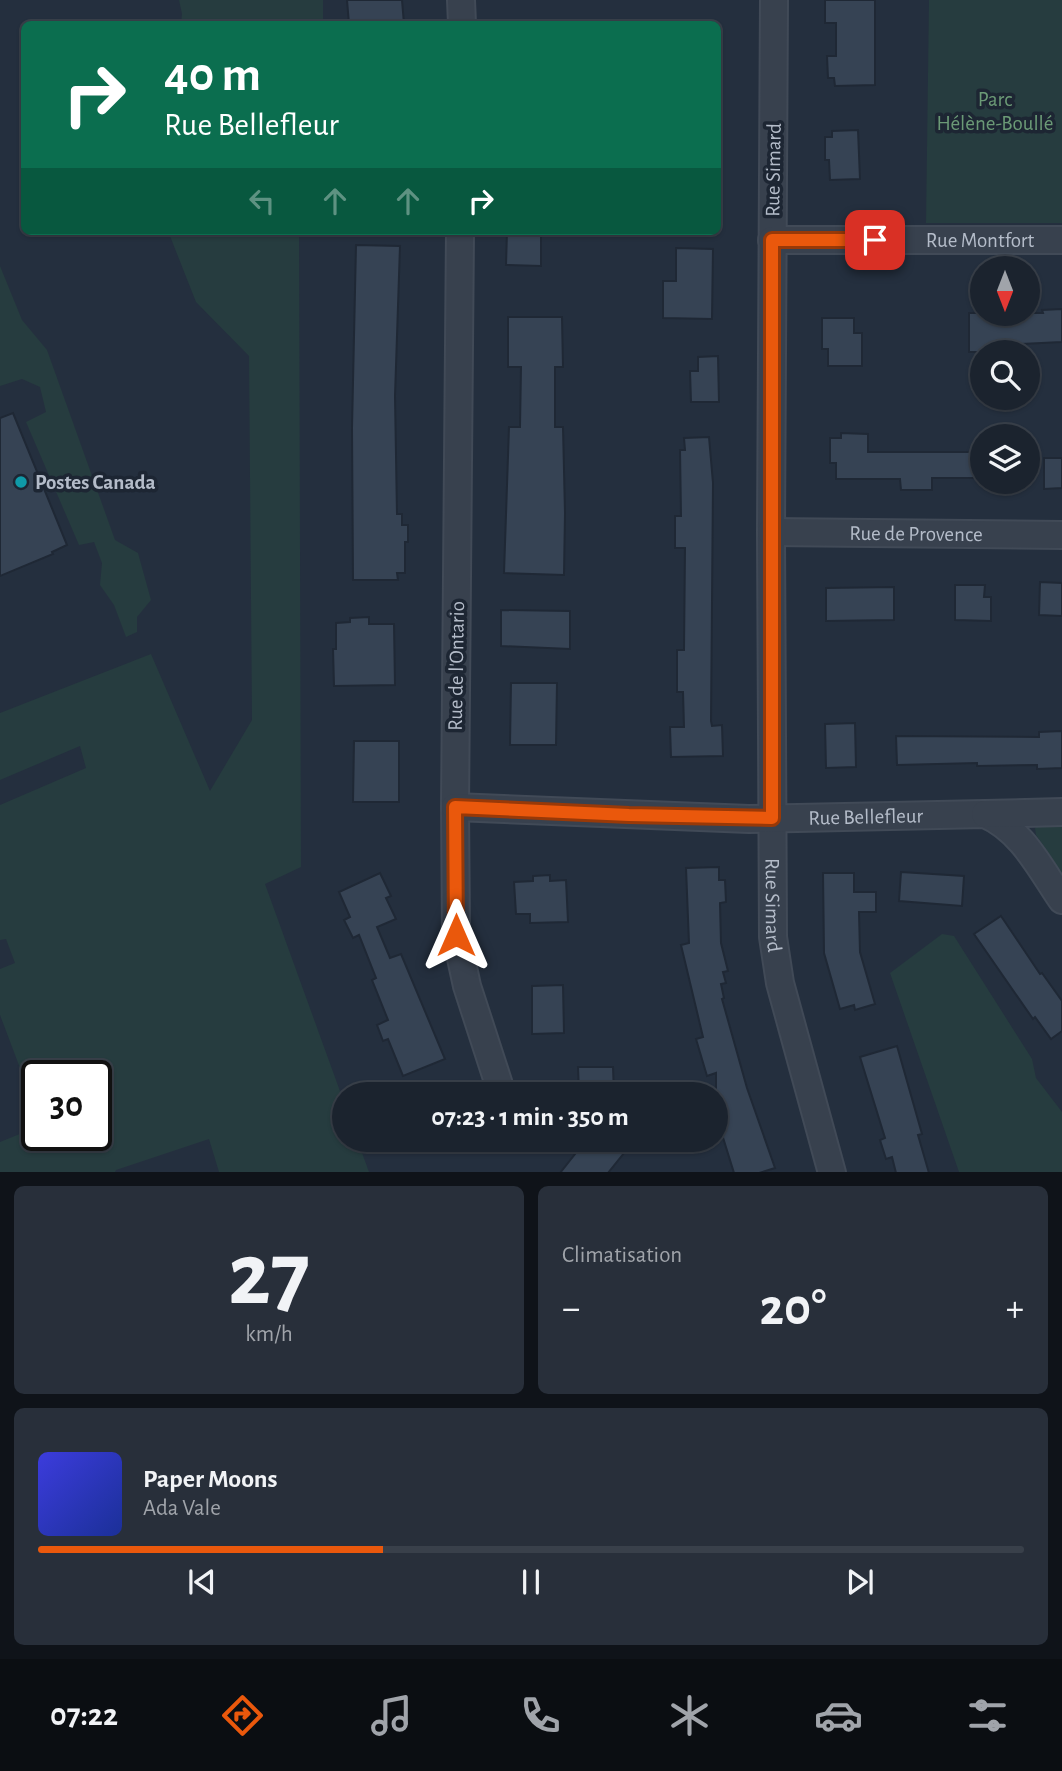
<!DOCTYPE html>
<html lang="fr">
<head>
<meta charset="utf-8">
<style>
  body { margin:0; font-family:"Alegreya Sans",sans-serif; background:#282f3a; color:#f1f3f6; height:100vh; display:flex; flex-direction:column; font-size:26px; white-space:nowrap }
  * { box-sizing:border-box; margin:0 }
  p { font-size:23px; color:#a0a4aa }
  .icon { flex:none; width:38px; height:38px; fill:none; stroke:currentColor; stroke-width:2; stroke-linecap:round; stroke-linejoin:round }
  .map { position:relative; height:1172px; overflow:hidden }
  .side { display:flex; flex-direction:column; gap:14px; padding:14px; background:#0f1319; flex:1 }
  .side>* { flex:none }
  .guide { position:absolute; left:21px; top:21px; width:700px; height:214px; border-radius:10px; box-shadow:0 2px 5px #0004,0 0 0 2px #39404a; background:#0b6e4f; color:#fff; overflow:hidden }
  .needle { width:46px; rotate:180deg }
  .buttons { position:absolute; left:970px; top:256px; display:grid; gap:14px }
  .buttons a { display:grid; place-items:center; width:70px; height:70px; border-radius:50%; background:#1b232e; box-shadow:0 2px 5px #0004,0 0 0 2px #39404a; font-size:35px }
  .speed { position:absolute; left:21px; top:1060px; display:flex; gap:14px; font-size:35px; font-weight:700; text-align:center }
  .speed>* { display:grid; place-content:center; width:91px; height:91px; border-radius:50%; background:#1b232e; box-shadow:0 2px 5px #0004,0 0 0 2px #39404a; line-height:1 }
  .speed .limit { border:4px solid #111; border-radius:10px; background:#fff; color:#111 }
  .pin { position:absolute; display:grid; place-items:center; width:60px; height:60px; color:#fff; margin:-30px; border-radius:14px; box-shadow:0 4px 10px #0006 }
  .me { position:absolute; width:77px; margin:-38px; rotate:0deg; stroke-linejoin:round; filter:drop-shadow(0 0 5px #0008) }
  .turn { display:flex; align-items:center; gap:24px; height:147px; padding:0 28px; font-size:32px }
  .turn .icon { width:91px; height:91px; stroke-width:2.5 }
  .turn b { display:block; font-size:49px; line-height:60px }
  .lanes { display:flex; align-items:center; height:66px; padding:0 28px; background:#0003; justify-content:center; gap:35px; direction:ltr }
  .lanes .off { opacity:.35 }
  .big { font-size:52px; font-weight:700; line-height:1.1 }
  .side .card { flex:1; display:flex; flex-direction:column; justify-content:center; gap:10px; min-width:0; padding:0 24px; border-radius:10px; background:#282f3a }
  .side .dial { align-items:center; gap:0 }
  .dial b { font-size:91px; line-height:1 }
  .song { display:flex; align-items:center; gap:21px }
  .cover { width:84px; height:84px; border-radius:10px; background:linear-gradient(135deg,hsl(240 70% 55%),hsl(230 70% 35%)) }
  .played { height:7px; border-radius:4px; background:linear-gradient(90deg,#ea580c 35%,#39404a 35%) }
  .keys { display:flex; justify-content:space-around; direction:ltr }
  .heat { display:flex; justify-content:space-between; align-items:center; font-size:38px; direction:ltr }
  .side .tiles { flex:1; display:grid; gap:14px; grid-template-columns:1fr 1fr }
  .card:last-child { grid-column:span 2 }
  .trip { position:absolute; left:332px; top:1082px; width:396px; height:70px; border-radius:35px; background:#1b232e; box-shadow:0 2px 5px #0004,0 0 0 2px #39404a; font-weight:700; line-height:70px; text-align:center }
  .tabs { display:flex; height:112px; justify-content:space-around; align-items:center; background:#0b0e12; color:#a0a4aa }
  .tabs .icon { width:49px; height:49px }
  .tabs .selected { color:#ea580c }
  .tabs b { font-size:32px; color:#f1f3f6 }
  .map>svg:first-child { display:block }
  .green { fill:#263c3f }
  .building { fill:#364354; stroke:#1f2835; stroke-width:2 }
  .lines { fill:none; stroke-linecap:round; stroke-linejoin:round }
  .minor-casing { stroke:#414a57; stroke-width:30 }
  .minor { stroke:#38414e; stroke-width:26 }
  .route-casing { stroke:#983908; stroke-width:18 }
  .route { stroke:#ea580c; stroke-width:12 }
  .culture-dot { fill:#0f9aa8; stroke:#1d2633; stroke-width:2.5 }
  .labels { text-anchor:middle; stroke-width:7; stroke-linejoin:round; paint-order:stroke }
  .park-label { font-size:21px; fill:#6b9a76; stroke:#1d2633 }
  .street-label { font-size:21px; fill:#b4bcc9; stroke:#1d2633 }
  .poi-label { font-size:21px; font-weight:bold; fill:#b4bcc9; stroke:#1d2633; text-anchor:start }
</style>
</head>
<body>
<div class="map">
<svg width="1062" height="1173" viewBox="0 0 1062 1173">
  <rect width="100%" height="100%" fill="#242f3e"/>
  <g class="green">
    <path d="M 179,0 L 323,0 L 323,24 L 181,24 L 182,14 Z"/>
    <path d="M 929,0 L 1062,0 L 1062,223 L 926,223 Z"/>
    <path d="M 168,231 L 299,231 L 301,867 L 265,884 L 345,1105 L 345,1139 L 357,1139 L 369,1172 L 219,1172 L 209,1139 L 116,1170 L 115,1172 L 0,1172 L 0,1142 L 37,1127 L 37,1136 L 96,1136 L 96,1076 L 37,1076 L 37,1113 L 0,1015 L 0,969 L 15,963 L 6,939 L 0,940 L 0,805 L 86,768 L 80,746 L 0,780 L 0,713 L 151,654 L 210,791 L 252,720 L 249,356 L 196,302 Z"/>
    <path d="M 0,266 L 22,320 L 47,350 L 115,540 L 138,553 L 151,600 L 137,617 L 137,632 L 126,637 L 114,605 L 100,585 L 102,563 L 94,542 L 79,545 L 26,422 L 46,412 L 40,387 L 22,379 L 0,386 Z"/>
    <path d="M 1062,822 L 1062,873 L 1036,835 L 1035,828 L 1040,824 Z"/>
    <path d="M 942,934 L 954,936 L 1032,1059 L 1036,1078 L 1062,1112 L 1062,1172 L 959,1172 L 890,973 Z"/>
  </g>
  <g class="building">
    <path d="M 347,0 L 402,0 L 404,24 L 349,24 Z"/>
    <path d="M 825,0 L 875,0 L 875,85 L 835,86 L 834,78 L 828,78 L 827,56 L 836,56 L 836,23 L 825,23 Z"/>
    <path d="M 858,130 L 860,179 L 830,180 L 829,160 L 825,160 L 825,137 L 832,137 L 832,131 Z"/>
    <path d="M 507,231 L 541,231 L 541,266 L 506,265 Z"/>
    <path d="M 356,245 L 400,246 L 395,396 L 397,514 L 402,514 L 402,525 L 408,525 L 408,542 L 405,542 L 405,573 L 397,573 L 398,580 L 353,580 L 352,428 Z"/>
    <path d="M 676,248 L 713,249 L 712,319 L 663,318 L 663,281 L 676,281 Z"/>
    <path d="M 1062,309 L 1062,342 L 1022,344 L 1022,352 L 969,352 L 969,313 L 1043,313 L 1042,310 Z"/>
    <path d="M 508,317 L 562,317 L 563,367 L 555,367 L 555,427 L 563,427 L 565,513 L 564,575 L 504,573 L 509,427 L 520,427 L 521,367 L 508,367 Z"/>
    <path d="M 822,318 L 854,318 L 854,333 L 862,333 L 862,366 L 828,366 L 828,349 L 822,349 Z"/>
    <path d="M 718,356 L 719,402 L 691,402 L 690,371 L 698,371 L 698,357 Z"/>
    <path d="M 13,413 L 67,545 L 52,552 L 53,554 L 0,576 L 0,418 Z"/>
    <path d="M 841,433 L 868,434 L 868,452 L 982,452 L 982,478 L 932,478 L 932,490 L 901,490 L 900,479 L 836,479 L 836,463 L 830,463 L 830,438 L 841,438 Z"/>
    <path d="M 709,437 L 713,483 L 711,721 L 712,726 L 722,725 L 723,756 L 671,757 L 670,727 L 684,727 L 683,692 L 677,692 L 677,650 L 684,650 L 685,548 L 675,548 L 675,516 L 681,516 L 680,450 L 685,450 L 684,438 Z"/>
    <path d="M 1044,458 L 1062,458 L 1062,488 L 1044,489 Z"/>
    <path d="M 1040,582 L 1062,583 L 1062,616 L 1039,615 Z"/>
    <path d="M 955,585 L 985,585 L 984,597 L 991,597 L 991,621 L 955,620 Z"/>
    <path d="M 894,587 L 894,620 L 826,621 L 826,588 Z"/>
    <path d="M 501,610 L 570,611 L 570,649 L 501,646 Z"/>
    <path d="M 369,617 L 369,624 L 394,624 L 395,685 L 334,686 L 333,649 L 336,649 L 336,623 L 350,622 L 350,618 Z"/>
    <path d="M 511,683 L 557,683 L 556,745 L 510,745 Z"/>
    <path d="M 855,723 L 856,767 L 826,768 L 825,724 Z"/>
    <path d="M 1062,731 L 1062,768 L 1037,769 L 1037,765 L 977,766 L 977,763 L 897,765 L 896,736 L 1039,737 L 1039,732 Z"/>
    <path d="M 354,741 L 399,741 L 399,802 L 353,802 Z"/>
    <path d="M 719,867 L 719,880 L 725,880 L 726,902 L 720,903 L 721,943 L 728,971 L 723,972 L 726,983 L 721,984 L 724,998 L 722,999 L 747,1088 L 775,1168 L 759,1173 L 734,1173 L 716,1115 L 716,1073 L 707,1076 L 696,1039 L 703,1037 L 681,945 L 689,943 L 686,868 Z"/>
    <path d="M 901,872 L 964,876 L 962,906 L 899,901 Z"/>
    <path d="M 380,873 L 391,896 L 386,898 L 396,919 L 377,927 L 390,958 L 401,954 L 445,1059 L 403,1076 L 388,1039 L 383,1041 L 377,1025 L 388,1020 L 372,980 L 376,978 L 359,935 L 353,938 L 344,920 L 350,917 L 339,892 Z"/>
    <path d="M 823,873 L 854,873 L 854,892 L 876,892 L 876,912 L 859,912 L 860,952 L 875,1004 L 855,1010 L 854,1005 L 840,1009 L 824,953 Z"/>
    <path d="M 550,875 L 550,881 L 566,880 L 568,922 L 530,923 L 530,914 L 516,914 L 514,882 L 533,881 L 533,876 Z"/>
    <path d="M 1001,916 L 1040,974 L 1042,973 L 1062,1001 L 1062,1031 L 1051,1039 L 1035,1017 L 1033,1019 L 974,934 Z"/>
    <path d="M 563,985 L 564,1033 L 532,1034 L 532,986 Z"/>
    <path d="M 897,1046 L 922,1134 L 918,1135 L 929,1173 L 896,1173 L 892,1157 L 886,1159 L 880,1140 L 885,1138 L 860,1057 Z"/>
    <path d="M 578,1067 L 613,1067 L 614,1094 L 579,1092 Z"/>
    <path d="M 587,1139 L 608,1139 L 624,1153 L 608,1173 L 560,1173 Z"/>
  </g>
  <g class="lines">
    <g class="minor-casing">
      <g id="minor">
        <path d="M 461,0 L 462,24"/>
        <path id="s1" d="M 774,0 L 771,532 L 773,937 L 780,983 L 832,1173"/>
        <path d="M 460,231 L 455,807 L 456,935 L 467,986 L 502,1094"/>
        <path id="s2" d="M 772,240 L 1062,240"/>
        <path id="s3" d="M 771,532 L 1062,535"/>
        <path id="s4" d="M 455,807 L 749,819 L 985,814 C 1022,830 1040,868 1062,900"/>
        <path d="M 985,814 L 1062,812"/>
      </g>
    </g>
    <use href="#minor" class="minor"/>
  </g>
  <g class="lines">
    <g class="route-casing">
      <path id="route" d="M 456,935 L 455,807 L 629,815 L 772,818 L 772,240 L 875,240"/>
    </g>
    <use href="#route" class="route"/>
  </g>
  <circle class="culture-dot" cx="21" cy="482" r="7"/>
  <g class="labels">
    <g class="park-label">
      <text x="995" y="106">Parc<tspan x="995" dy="24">Hélène-Boullé</tspan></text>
    </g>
    <g class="street-label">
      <text transform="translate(773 170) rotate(-89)" y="7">Rue Simard</text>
      <text dy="7" stroke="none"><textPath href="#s2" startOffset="208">Rue Montfort</textPath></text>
      <text dy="7" stroke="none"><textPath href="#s3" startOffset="145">Rue de Provence</textPath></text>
      <text transform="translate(456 666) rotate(-89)" y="7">Rue de l'Ontario</text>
      <text dy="7" stroke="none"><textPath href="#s4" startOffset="411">Rue Bellefleur</textPath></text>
      <text dy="7" stroke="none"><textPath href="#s1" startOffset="905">Rue Simard</textPath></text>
    </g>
    <g class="poi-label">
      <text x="35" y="489">Postes Canada</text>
    </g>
  </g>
</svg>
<div class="buttons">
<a><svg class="needle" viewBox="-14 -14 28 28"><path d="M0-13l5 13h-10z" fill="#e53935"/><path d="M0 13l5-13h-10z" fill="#a0a4aa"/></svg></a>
<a><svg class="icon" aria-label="search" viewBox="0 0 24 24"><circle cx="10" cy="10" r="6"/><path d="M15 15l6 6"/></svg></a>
<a><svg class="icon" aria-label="layers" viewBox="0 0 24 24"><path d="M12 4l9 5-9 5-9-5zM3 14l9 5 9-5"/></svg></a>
</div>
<div class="speed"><div class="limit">30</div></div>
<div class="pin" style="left:875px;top:240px;background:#d93025"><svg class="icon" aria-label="arrive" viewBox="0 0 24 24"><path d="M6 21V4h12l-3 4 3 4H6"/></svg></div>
<svg class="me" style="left:456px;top:935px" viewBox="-20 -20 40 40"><path d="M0-17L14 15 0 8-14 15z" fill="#ea580c" stroke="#fff" stroke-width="4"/></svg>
<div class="trip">07:23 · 1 min · 350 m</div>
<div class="guide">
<div class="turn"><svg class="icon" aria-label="right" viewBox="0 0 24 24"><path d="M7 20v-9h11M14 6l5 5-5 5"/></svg><div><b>40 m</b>Rue Bellefleur</div></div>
<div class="lanes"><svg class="icon off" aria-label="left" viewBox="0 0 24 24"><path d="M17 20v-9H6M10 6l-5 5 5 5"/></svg><svg class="icon off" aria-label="ahead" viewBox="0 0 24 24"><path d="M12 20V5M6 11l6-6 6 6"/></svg><svg class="icon off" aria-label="ahead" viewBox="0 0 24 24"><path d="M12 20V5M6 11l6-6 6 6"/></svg><svg class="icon" aria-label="right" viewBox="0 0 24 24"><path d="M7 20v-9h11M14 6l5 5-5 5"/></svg></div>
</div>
</div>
<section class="side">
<div class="tiles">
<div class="card dial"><b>27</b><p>km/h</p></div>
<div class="card"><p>Climatisation</p>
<div class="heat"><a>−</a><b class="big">20°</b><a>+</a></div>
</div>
<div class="card">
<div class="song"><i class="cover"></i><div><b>Paper Moons</b><p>Ada Vale</p></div></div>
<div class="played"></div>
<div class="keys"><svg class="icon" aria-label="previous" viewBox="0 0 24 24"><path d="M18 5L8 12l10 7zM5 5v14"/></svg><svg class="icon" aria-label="pause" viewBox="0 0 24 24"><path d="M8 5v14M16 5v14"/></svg><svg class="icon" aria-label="next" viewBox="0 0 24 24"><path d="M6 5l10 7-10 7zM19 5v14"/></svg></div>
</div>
</div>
</section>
<nav class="tabs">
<b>07:22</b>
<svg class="icon selected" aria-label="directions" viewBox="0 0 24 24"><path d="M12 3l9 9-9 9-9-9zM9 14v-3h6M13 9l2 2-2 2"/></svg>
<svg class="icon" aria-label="music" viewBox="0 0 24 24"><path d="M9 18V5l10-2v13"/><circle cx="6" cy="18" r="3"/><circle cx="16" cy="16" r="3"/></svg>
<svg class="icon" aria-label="phone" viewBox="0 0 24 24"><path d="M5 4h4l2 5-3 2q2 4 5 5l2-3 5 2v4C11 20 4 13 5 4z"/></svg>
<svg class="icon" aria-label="climate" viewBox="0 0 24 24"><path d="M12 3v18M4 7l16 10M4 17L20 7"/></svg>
<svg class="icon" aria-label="car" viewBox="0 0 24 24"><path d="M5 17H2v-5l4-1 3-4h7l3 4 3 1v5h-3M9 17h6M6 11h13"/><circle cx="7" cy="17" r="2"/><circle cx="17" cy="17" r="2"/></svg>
<svg class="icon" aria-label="filters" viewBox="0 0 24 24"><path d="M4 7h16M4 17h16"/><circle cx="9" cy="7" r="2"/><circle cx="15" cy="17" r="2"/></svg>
</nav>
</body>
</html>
